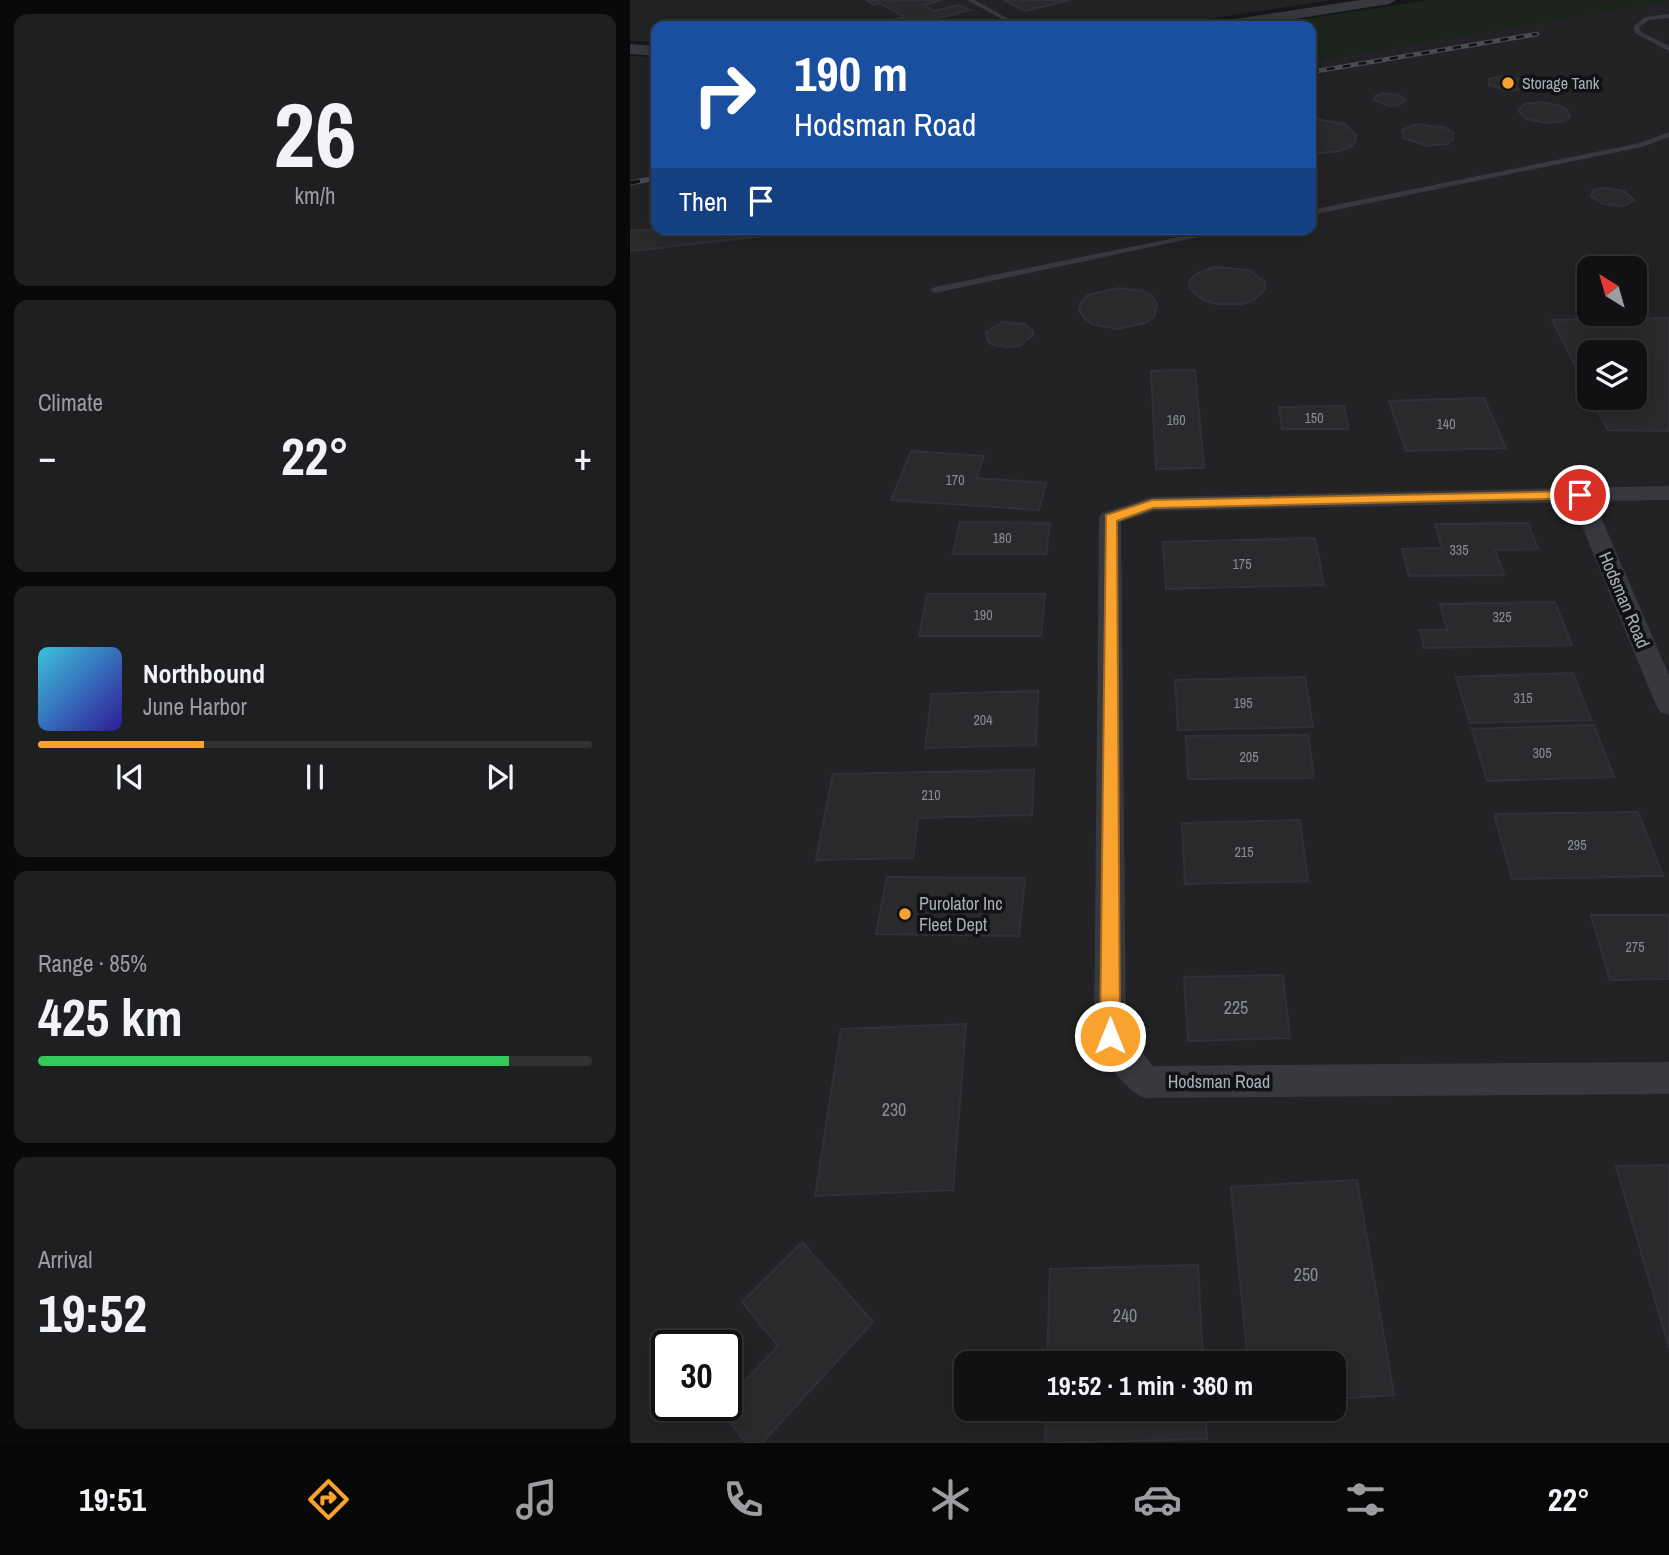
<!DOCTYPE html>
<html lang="en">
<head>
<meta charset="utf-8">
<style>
  body { margin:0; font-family:"Archivo Narrow",sans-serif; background:#1e1f21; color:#f1f3f6; height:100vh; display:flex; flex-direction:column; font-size:26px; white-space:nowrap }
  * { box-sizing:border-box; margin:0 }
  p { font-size:23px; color:#9c9da0 }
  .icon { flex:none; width:38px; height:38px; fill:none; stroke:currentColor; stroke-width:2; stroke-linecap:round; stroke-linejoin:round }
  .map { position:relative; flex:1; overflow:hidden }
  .drawer { display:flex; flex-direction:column; gap:14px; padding:14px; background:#09090a; width:630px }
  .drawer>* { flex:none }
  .banner { position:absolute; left:21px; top:21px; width:665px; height:214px; border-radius:14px; box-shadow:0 4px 18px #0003,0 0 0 2px #303133; background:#1a4fa0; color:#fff; overflow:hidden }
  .needle { width:46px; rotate:323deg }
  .tools { position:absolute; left:947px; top:256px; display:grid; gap:14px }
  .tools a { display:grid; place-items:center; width:70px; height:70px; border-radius:14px; background:#111113; box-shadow:0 4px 18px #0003,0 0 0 2px #303133; font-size:35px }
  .speed { position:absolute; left:21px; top:1330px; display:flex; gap:14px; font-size:35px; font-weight:700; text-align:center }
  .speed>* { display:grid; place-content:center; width:91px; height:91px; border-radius:50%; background:#111113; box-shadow:0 4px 18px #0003,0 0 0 2px #303133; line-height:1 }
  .speed .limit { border:4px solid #111; border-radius:10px; background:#fff; color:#111 }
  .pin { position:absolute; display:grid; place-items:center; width:60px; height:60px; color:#fff; margin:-30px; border:4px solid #fff; border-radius:50%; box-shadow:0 2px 7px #0007 }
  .me { position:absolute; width:77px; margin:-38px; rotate:0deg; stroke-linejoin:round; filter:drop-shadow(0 0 5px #0008) }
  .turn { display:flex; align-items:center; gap:24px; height:147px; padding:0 28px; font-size:32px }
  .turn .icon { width:91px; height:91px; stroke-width:2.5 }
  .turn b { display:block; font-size:49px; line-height:60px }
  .then { display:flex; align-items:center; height:66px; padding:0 28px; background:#0003; gap:14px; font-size:26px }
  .big { font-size:52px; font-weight:700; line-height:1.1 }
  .drawer .card { flex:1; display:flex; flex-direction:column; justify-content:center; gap:10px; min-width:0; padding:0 24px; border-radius:14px; background:#1e1f21 }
  .drawer .dial { align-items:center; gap:0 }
  .dial b { font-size:91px; line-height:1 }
  .song { display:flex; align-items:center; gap:21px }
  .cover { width:84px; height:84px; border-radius:10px; background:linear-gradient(135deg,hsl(190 70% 55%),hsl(250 70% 35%)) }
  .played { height:7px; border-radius:4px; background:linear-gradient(90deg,#faa22e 30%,#303133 30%) }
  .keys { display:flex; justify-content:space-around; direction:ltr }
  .heat { display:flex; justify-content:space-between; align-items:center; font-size:38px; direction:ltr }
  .charge { height:10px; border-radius:5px; background:linear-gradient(90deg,#34c759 85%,#303133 0) }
  .trip { position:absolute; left:324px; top:1351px; width:392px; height:70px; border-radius:14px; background:#111113; box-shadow:0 4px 18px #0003,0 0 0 2px #303133; font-weight:700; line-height:70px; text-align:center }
  .dock { display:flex; height:112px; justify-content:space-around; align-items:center; background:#070708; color:#9c9da0 }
  .dock .icon { width:49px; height:49px }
  .dock .on { color:#faa22e }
  .dock b { font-size:32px; color:#f1f3f6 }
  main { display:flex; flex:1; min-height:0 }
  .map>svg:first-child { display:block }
  .built { fill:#232326; fill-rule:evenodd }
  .green { fill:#1c241d }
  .building { fill:#2a2a2d; stroke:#313135; stroke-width:2 }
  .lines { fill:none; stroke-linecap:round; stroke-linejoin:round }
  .service { fill:#37393e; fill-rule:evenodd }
  .minor { fill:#37393e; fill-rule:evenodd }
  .tertiary { fill:#37393e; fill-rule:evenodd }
  .rail-far1-casing { stroke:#4a4d53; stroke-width:4.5 }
  .rail-casing { stroke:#4a4d53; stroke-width:5 }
  .rail-far1 { stroke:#121214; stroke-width:2.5; stroke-dasharray:8; stroke-linecap:butt }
  .rail { stroke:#121214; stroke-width:3.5; stroke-dasharray:10; stroke-linecap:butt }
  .route { fill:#faa22e; stroke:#a2691e; stroke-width:2 }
  .poi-dot { fill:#faa22e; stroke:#121214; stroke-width:2.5 }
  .labels { text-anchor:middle; stroke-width:7; stroke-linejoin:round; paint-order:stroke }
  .number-label { font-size:14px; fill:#888d95 }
  .far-poi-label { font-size:16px; fill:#a8afb9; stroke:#121214; text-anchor:start }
  .street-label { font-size:18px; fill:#a8afb9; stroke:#121214 }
  .poi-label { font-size:18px; fill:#a8afb9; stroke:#121214; text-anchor:start }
  .near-number-label { font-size:18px; fill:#888d95 }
</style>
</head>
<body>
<main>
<section class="drawer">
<div class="card dial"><b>26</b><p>km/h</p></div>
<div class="card"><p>Climate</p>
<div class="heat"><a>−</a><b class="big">22°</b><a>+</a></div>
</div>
<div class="card">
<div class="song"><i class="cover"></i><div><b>Northbound</b><p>June Harbor</p></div></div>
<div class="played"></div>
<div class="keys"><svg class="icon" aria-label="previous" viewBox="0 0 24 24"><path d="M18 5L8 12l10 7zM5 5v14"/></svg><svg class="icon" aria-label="pause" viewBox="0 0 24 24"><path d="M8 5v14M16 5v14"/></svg><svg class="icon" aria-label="next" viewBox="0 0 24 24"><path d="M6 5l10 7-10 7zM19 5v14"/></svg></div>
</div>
<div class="card"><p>Range · 85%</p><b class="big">425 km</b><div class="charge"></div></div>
<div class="card"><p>Arrival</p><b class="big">19:52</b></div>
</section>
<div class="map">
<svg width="1039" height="1443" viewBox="0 0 1039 1443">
  <rect width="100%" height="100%" fill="#171719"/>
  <g class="built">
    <path d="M 0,0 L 702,0 L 532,26 L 26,26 L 26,42 L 0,41 Z"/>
    <path d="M 800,0 L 1039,0 L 1039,1443 L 0,1443 L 0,56 L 26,57 L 26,229 L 681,229 L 681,26 L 630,26 ZM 959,268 L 1004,268 L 1004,313 L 959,313 ZM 959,352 L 1004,352 L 1004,397 L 959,397 ZM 37,1346 L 96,1346 L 96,1405 L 37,1405 ZM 336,1363 L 704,1363 L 704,1409 L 336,1409 Z"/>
  </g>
  <path class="green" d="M 800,0 L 1039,0 L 1039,1 L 681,62 L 681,26 L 630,26 Z"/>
  <g class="building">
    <path d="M 236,0 L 312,0 L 294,5 L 304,11 L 329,5 L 340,10 L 291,22 L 299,26 L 273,26 L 262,20 L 274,17 L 250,3 L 244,5 Z"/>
    <path d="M 374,0 L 440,0 L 395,11 Z"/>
    <path d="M 874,76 L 893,80 L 898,87 L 879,91 L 859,85 L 859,79 Z"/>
    <path d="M 753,93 L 769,95 L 776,100 L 768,105 L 759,106 L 744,100 L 745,96 Z"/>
    <path d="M 912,102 L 931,106 L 938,111 L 940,117 L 935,121 L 917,123 L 897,119 L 888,111 L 894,104 Z"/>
    <path d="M 681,118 L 714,124 L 726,134 L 726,140 L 721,147 L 709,151 L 681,154 Z"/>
    <path d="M 787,124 L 816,128 L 823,133 L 823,139 L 817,144 L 798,146 L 773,138 L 772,130 Z"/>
    <path d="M 974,188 L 994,191 L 1004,200 L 994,206 L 973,204 L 961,196 L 963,190 Z"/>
    <path d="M 26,229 L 180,229 L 180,231 L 0,251 L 0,231 Z"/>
    <path d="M 584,267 L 619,270 L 635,282 L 635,289 L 624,300 L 612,304 L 587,304 L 573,300 L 559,288 L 560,280 L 566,274 Z"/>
    <path d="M 489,288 L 513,291 L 522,296 L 527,304 L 524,317 L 515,323 L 488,329 L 462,324 L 454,318 L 449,310 L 451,302 L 458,295 Z"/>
    <path d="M 1039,318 L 1039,431 L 978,430 L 961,397 L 1004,397 L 1004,352 L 959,352 L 959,393 L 922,320 Z"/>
    <path d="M 373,322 L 395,324 L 403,331 L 403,335 L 390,346 L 375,347 L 361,344 L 357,340 L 356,332 Z"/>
    <path d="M 565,370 L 574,468 L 526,469 L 521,371 Z"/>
    <path d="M 854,398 L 876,448 L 776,451 L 759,401 Z"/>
    <path d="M 714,406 L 719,429 L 652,429 L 649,407 Z"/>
    <path d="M 281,451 L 354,456 L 346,478 L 416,483 L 409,510 L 261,500 Z"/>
    <path d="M 330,522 L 420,523 L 416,554 L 323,554 Z"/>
    <path d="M 898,523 L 908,549 L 865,550 L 874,575 L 779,576 L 772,549 L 812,548 L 805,524 Z"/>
    <path d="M 685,538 L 694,585 L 536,589 L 533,542 Z"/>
    <path d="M 297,594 L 415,594 L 411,636 L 289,636 Z"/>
    <path d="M 925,602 L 942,645 L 794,648 L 790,630 L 817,630 L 810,604 Z"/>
    <path d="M 943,673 L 961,720 L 840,723 L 826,677 Z"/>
    <path d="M 675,677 L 683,727 L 548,730 L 545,680 Z"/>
    <path d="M 408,691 L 406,745 L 295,748 L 302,694 Z"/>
    <path d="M 964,725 L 984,777 L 857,781 L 842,729 Z"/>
    <path d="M 678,735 L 684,778 L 558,779 L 556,736 Z"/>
    <path d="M 404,770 L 402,815 L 288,818 L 283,858 L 186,860 L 203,774 Z"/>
    <path d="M 1008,812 L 1033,876 L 882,879 L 864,814 Z"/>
    <path d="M 670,820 L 678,881 L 555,884 L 552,823 Z"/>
    <path d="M 257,877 L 395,878 L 389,936 L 246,934 Z"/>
    <path d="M 961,915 L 1039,915 L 1039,979 L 980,980 Z"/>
    <path d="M 653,975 L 660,1038 L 558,1041 L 554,977 Z"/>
    <path d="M 336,1024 L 323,1190 L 185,1196 L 211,1029 Z"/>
    <path d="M 1039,1165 L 1039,1348 L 986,1166 Z"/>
    <path d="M 727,1180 L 764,1395 L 704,1399 L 704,1363 L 618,1363 L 601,1187 Z"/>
    <path d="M 172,1242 L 243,1322 L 132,1443 L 116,1443 L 89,1408 L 96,1405 L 96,1401 L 148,1346 L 112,1302 Z"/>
    <path d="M 568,1265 L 573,1363 L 417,1363 L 420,1269 Z"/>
    <path d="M 416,1409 L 575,1409 L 577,1439 L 415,1443 Z"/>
  </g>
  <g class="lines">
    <g class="service">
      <path d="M 337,0 L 345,0 L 382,21 L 377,22 Z"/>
      <path d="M 1039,14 L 1039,18 L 1019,20 L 1009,27 L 1011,32 L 1039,46 L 1039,51 L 1005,33 L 1003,27 L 1015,17 Z"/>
      <path d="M 1039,132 L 1039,137 L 1012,147 L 681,215 L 681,210 L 1010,143 Z"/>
      <path d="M 588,229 L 606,229 L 305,293 L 300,290 L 305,287 Z"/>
    </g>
    <path class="minor" d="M 1039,486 L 1039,500 L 964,501 L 1039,675 L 1039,715 L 1030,712 L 1026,705 L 942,502 L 524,511 L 491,522 L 496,1031 L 523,1066 L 1039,1062 L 1039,1094 L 515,1098 C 493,1090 473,1057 464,1036 L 469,518 L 472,513 L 522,497 Z"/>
    <g class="tertiary">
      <path d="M 730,0 L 766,0 L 759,4 L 620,26 L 584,26 L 592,21 Z"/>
      <path d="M 0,44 L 26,46 L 26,56 L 0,54 Z"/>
    </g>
    <g class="rail-far1-casing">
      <path id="rail-far1" d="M 681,72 L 907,34"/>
    </g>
    <g class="rail-casing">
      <path id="rail" d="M 0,183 L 26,178"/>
    </g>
    <use href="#rail-far1" class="rail-far1"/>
    <use href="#rail" class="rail"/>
  </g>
  <path class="route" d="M 950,491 L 956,495 L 954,498 L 523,508 L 487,521 L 490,1036 L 487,1042 L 480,1045 L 473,1042 L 470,1036 L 476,515 L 522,500 Z"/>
  <g class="poi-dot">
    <circle cx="878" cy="83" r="7"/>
    <circle cx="275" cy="914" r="7"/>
  </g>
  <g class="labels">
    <g class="number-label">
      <text x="684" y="423">150</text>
      <text x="546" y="425">160</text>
      <text x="816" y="429">140</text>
      <text x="325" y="485">170</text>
      <text x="372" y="543">180</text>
      <text x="829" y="555">335</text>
      <text x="612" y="569">175</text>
      <text x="353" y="620">190</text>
      <text x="872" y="622">325</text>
      <text x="893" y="703">315</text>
      <text x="613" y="708">195</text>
      <text x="353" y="725">204</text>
      <text x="912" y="758">305</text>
      <text x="619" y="762">205</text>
      <text x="301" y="800">210</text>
      <text x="947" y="850">295</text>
      <text x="614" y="857">215</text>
      <text x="1005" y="952">275</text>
    </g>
    <g class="far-poi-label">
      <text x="892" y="89">Storage Tank</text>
    </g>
    <g class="street-label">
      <text transform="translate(994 600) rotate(67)" y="6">Hodsman Road</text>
      <text x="589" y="1088">Hodsman Road</text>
    </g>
    <g class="poi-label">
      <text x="289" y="910">Purolator Inc<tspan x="289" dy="21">Fleet Dept</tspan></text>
    </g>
    <g class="near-number-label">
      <text x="606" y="1014">225</text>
      <text x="264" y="1116">230</text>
      <text x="676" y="1281">250</text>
      <text x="495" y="1322">240</text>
    </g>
  </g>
</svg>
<div class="tools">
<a><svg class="needle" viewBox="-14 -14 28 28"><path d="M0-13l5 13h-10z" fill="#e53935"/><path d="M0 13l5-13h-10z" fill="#9c9da0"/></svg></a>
<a><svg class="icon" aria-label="layers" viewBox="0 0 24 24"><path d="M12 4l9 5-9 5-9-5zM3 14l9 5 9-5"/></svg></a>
</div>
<div class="speed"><div class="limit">30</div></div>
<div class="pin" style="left:950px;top:495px;background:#d93025"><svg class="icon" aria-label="arrive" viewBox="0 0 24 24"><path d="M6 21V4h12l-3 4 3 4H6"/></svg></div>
<svg class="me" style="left:480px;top:1036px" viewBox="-20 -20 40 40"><circle r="17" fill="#faa22e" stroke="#fff" stroke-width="3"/><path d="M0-11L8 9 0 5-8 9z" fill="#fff"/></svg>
<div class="trip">19:52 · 1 min · 360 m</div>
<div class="banner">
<div class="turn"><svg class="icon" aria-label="right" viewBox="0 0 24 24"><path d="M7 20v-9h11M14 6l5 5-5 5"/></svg><div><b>190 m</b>Hodsman Road</div></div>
<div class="then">Then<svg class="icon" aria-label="arrive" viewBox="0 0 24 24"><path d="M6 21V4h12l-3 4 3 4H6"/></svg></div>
</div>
</div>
</main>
<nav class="dock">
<b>19:51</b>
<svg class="icon on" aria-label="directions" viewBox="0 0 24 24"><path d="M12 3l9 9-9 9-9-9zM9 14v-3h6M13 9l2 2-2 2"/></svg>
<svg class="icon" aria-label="music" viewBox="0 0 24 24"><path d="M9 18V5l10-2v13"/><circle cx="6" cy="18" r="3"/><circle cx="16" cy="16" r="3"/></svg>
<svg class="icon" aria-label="phone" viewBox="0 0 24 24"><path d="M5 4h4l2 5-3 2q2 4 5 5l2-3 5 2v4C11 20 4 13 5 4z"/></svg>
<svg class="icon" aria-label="climate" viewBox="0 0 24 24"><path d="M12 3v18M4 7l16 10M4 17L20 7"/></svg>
<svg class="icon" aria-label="car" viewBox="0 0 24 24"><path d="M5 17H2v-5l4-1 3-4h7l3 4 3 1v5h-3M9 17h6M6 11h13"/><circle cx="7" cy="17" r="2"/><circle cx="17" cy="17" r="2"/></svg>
<svg class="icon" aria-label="filters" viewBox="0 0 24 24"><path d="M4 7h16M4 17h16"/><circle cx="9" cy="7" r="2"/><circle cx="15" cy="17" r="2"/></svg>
<b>22°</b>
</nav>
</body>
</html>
